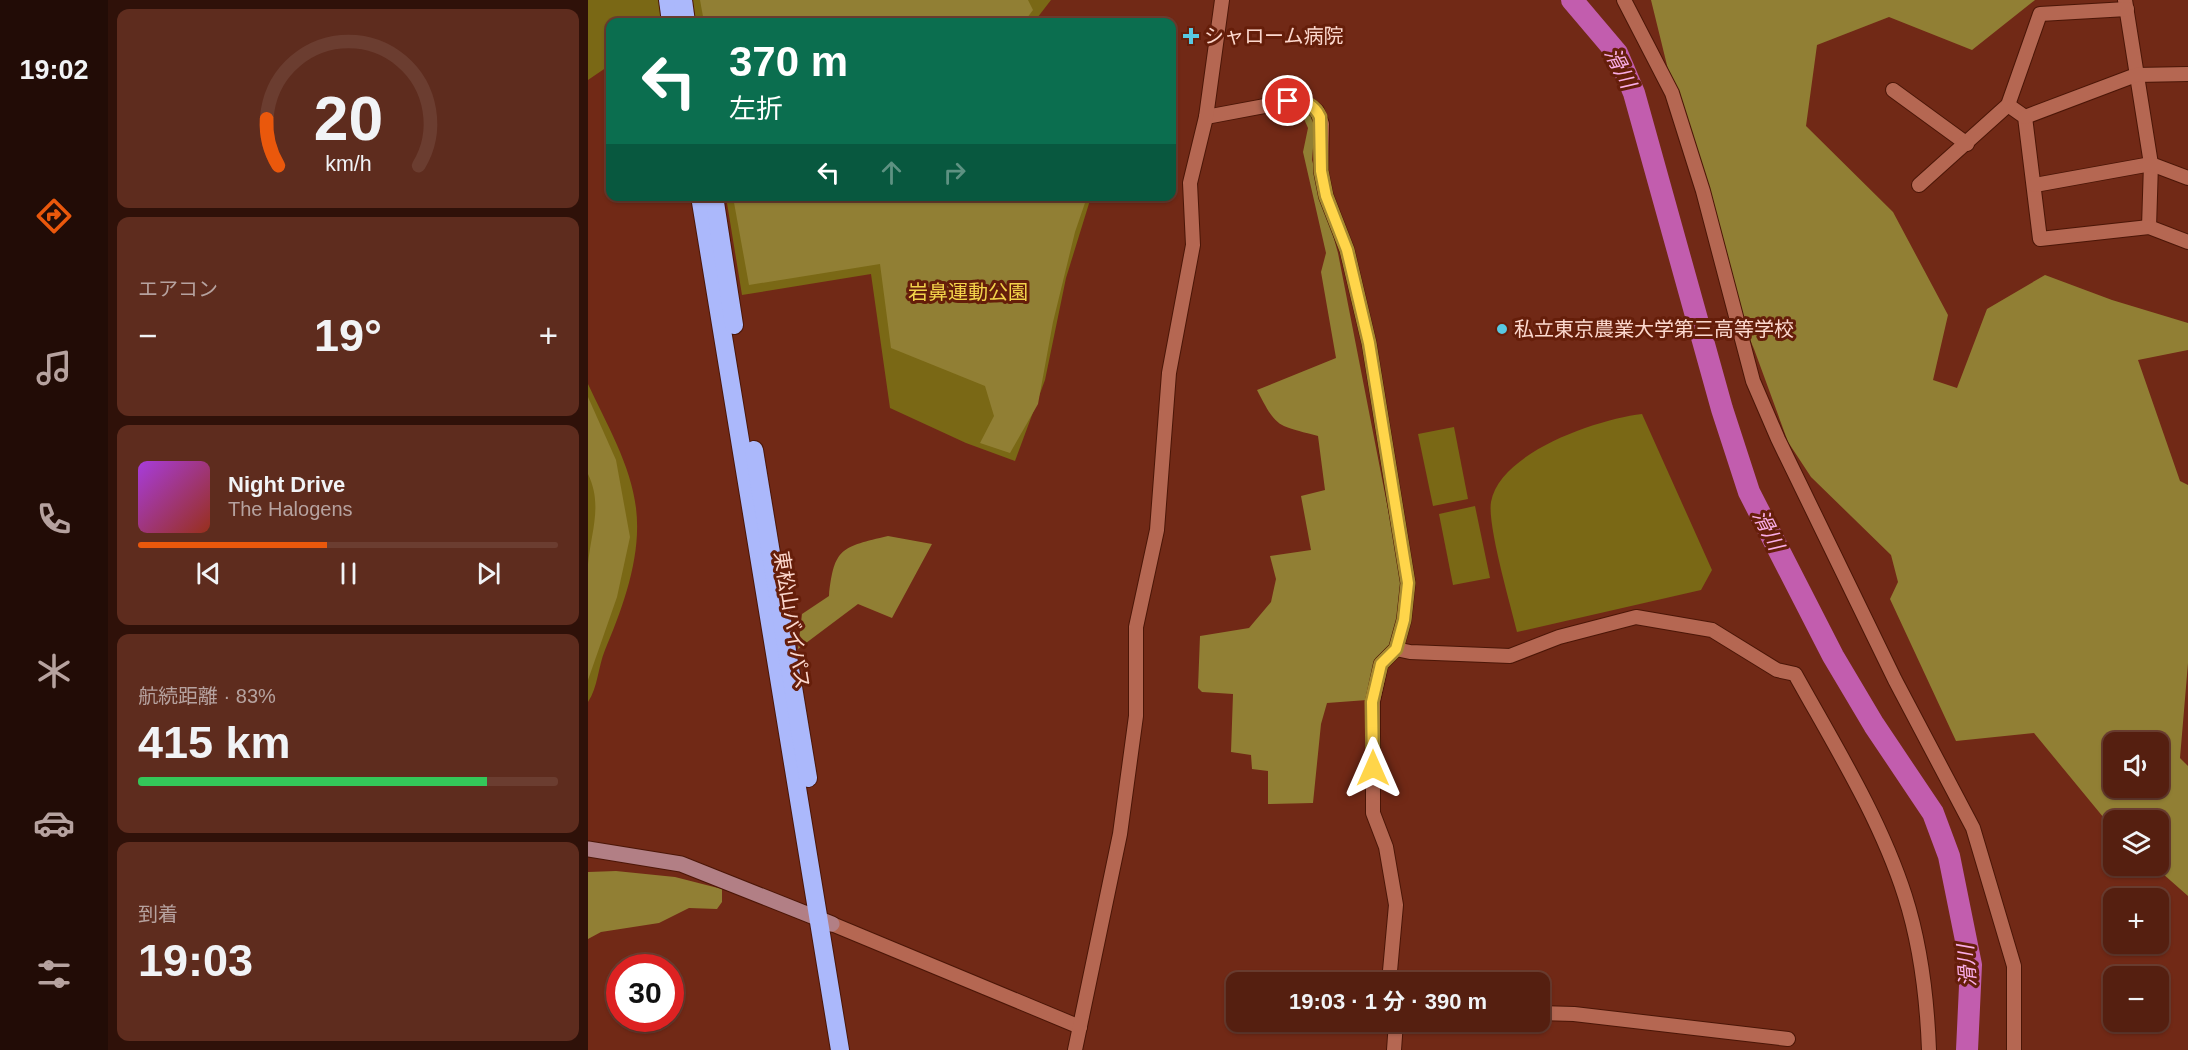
<!DOCTYPE html>
<html lang="ja">
<head>
<meta charset="utf-8">
<style>
  body { margin:0; font-family:Helvetica,"Noto Sans JP",sans-serif; background:#5e2c1e; color:#f1f3f6; height:100vh; display:flex; flex-direction:column; font-size:22px; white-space:nowrap }
  * { box-sizing:border-box; margin:0 }
  p { font-size:20px; color:#b6a29f }
  .icon { flex:none; width:33px; height:33px; fill:none; stroke:currentColor; stroke-width:2; stroke-linecap:round; stroke-linejoin:round }
  .map { position:relative; flex:1; overflow:hidden }
  .details { display:flex; flex-direction:column; gap:9px; padding:9px; background:#2f1109; width:480px }
  .details>* { flex:none }
  .top-card { position:absolute; left:18px; top:18px; width:570px; height:183px; border-radius:12px; box-shadow:0 2px 4px #0004,0 0 0 2px #6b3d30; background:#0b6e4f; color:#fff; overflow:hidden }
  .fabs { position:absolute; left:1515px; top:732px; display:grid; gap:12px }
  .fabs a { display:grid; place-items:center; width:66px; height:66px; border-radius:12px; background:#551f10; box-shadow:0 2px 4px #0004,0 0 0 2px #6b3d30; font-size:30px }
  .speed { position:absolute; left:18px; top:954px; display:flex; gap:12px; font-size:30px; font-weight:700; text-align:center }
  .speed>* { display:grid; place-content:center; width:78px; height:78px; border-radius:50%; background:#551f10; box-shadow:0 2px 4px #0004,0 0 0 2px #6b3d30; line-height:1 }
  .speed .limit { border:9px solid #d22; background:#fff; color:#111 }
  .pin { position:absolute; display:grid; place-items:center; width:51px; height:51px; color:#fff; margin:-26px; border:3px solid #fff; border-radius:50%; box-shadow:0 2px 6px #0007 }
  .me { position:absolute; width:66px; margin:-33px; rotate:0deg; stroke-linejoin:round; filter:drop-shadow(0 0 4px #0008) }
  .turn { display:flex; align-items:center; gap:21px; height:126px; padding:0 24px; font-size:27px }
  .turn .icon { width:78px; height:78px; stroke-width:2.5 }
  .turn b { display:block; font-size:42px; line-height:51px }
  .lanes { display:flex; align-items:center; height:57px; padding:0 24px; background:#0003; justify-content:center; gap:30px; direction:ltr }
  .lanes .off { opacity:.35 }
  .big { font-size:45px; font-weight:700; line-height:1.1 }
  .details .tile { flex:1; display:flex; flex-direction:column; justify-content:center; gap:9px; min-width:0; padding:0 21px; border-radius:12px; background:#5e2c1e }
  .details .dial { align-items:center; gap:0 }
  .dial svg { height:156px; overflow:visible; fill:none; stroke:#6b3d30; stroke-width:7; stroke-linecap:round; text-anchor:middle }
  .dial text { fill:#f1f3f6; stroke:none }
  .song { display:flex; align-items:center; gap:18px }
  .cover { width:72px; height:72px; border-radius:9px; background:linear-gradient(135deg,hsl(280 70% 55%),hsl(10 70% 35%)) }
  .played { height:6px; border-radius:3px; background:linear-gradient(90deg,#ea580c 45%,#6b3d30 45%) }
  .keys { display:flex; justify-content:space-around; direction:ltr }
  .heat { display:flex; justify-content:space-between; align-items:center; font-size:33px; direction:ltr }
  .charge { height:9px; border-radius:4px; background:linear-gradient(90deg,#34c759 83%,#6b3d30 0) }
  .trip { position:absolute; left:638px; top:972px; width:324px; height:60px; border-radius:12px; background:#551f10; box-shadow:0 2px 4px #0004,0 0 0 2px #6b3d30; font-weight:700; line-height:60px; text-align:center }
  main { display:flex; flex:1; min-height:0 }
  .menu { display:flex; flex-direction:column; width:108px; justify-content:space-around; align-items:center; background:#220c06; color:#b6a29f }
  .menu .icon { width:42px; height:42px }
  .menu .current { color:#ea580c }
  .menu b { font-size:27px; color:#f1f3f6 }
  .map>svg:first-child { display:block }
  .green { fill:#7a6815 }
  .forest { fill:#917f34; fill-rule:evenodd }
  .lines { fill:none; stroke-linecap:round; stroke-linejoin:round }
  .river { stroke:#c25dae; stroke-width:22 }
  .street-casing { stroke:#4b1607; stroke-width:16 }
  .secondary-casing { stroke:#4b1607; stroke-width:17 }
  .highway-casing { stroke:#4b1607; stroke-width:20 }
  .street { stroke:#b56752; stroke-width:14 }
  .secondary { stroke:#b27f85; stroke-width:15 }
  .highway { stroke:#abb8fb; stroke-width:18 }
  .route-casing { stroke:#a68a30; stroke-width:15 }
  .route { stroke:#ffd54a; stroke-width:10 }
  .poi-dot { fill:#58c9e3; stroke:#651e0a; stroke-width:2 }
  .labels { text-anchor:middle; stroke-width:6; stroke-linejoin:round; paint-order:stroke }
  .poi-label { font-size:20px; fill:#fcd8ce; stroke:#651e0a; text-anchor:start }
  .park-label { font-size:20px; fill:#f3d34a; stroke:#651e0a }
  .street-label { font-size:20px; fill:#fcd8ce; stroke:#651e0a }
  .water-label { font-size:21px; font-style:italic; fill:#faade7; stroke:#651e0a }
</style>
</head>
<body>
<main>
<nav class="menu">
<b>19:02</b>
<svg class="icon current" aria-label="directions" viewBox="0 0 24 24"><path d="M12 3l9 9-9 9-9-9zM9 14v-3h6M13 9l2 2-2 2"/></svg>
<svg class="icon" aria-label="music" viewBox="0 0 24 24"><path d="M9 18V5l10-2v13"/><circle cx="6" cy="18" r="3"/><circle cx="16" cy="16" r="3"/></svg>
<svg class="icon" aria-label="phone" viewBox="0 0 24 24"><path d="M5 4h4l2 5-3 2q2 4 5 5l2-3 5 2v4C11 20 4 13 5 4z"/></svg>
<svg class="icon" aria-label="climate" viewBox="0 0 24 24"><path d="M12 3v18M4 7l16 10M4 17L20 7"/></svg>
<svg class="icon" aria-label="car" viewBox="0 0 24 24"><path d="M5 17H2v-5l4-1 3-4h7l3 4 3 1v5h-3M9 17h6M6 11h13"/><circle cx="7" cy="17" r="2"/><circle cx="17" cy="17" r="2"/></svg>
<svg class="icon" aria-label="filters" viewBox="0 0 24 24"><path d="M4 7h16M4 17h16"/><circle cx="9" cy="7" r="2"/><circle cx="15" cy="17" r="2"/></svg>
</nav>
<section class="details">
<div class="tile dial"><svg viewBox="0 0 100 80">
<path d="M14 69A42 42 0 1 1 86 69"/>
<path d="M14 69A42 42 0 0 1 8 45" stroke="#ea580c"/>
<text x="50" y="56" font-size="32" font-weight="700">20</text>
<text x="50" y="72" font-size="11">km/h</text>
</svg></div>
<div class="tile"><p>エアコン</p>
<div class="heat"><a>−</a><b class="big">19°</b><a>+</a></div>
</div>
<div class="tile">
<div class="song"><i class="cover"></i><div><b>Night Drive</b><p>The Halogens</p></div></div>
<div class="played"></div>
<div class="keys"><svg class="icon" aria-label="previous" viewBox="0 0 24 24"><path d="M18 5L8 12l10 7zM5 5v14"/></svg><svg class="icon" aria-label="pause" viewBox="0 0 24 24"><path d="M8 5v14M16 5v14"/></svg><svg class="icon" aria-label="next" viewBox="0 0 24 24"><path d="M6 5l10 7-10 7zM19 5v14"/></svg></div>
</div>
<div class="tile"><p>航続距離 · 83%</p><b class="big">415 km</b><div class="charge"></div></div>
<div class="tile"><p>到着</p><b class="big">19:03</b></div>
</section>
<div class="map">
<svg width="1600" height="1050" viewBox="0 0 1600 1050">
  <rect width="100%" height="100%" fill="#712916"/>
  <g class="green">
    <path d="M 0,0 L 463,0 L 446,22 L 22,22 L 22,65 L 0,80 Z"/>
    <path d="M 138,197 L 503,197 L 478,278 L 457,380 L 427,461 L 378,443 L 302,408 L 283,274 L 154,295 Z"/>
    <path d="M 0,384 C 18,423 43,465 48,508 C 54,556 35,607 17,650 C 10,667 10,687 0,702 Z"/>
    <path d="M 1054,414 L 1124,570 L 1113,590 L 929,632 C 923,606 899,525 903,502 C 912,452 1010,419 1054,414 Z"/>
    <path d="M 866,427 L 880,499 L 845,506 L 830,434 Z"/>
    <path d="M 887,506 L 902,578 L 865,585 L 851,514 Z"/>
  </g>
  <g class="forest">
    <path d="M 112,0 L 440,0 L 445,10 L 436,22 L 116,22 Z"/>
    <path d="M 1063,0 L 1447,0 L 1384,50 L 1301,17 L 1229,45 L 1218,126 L 1305,212 L 1360,315 L 1345,380 L 1369,388 L 1399,309 L 1457,275 L 1524,300 L 1600,323 L 1600,350 L 1550,360 L 1592,481 L 1600,485 L 1600,663 L 1592,758 L 1600,766 L 1600,896 L 1566,866 L 1570,866 L 1570,820 L 1526,820 L 1525,829 L 1446,733 L 1368,741 L 1302,599 L 1310,582 L 1303,555 L 1223,477 L 1200,442 L 1166,349 L 1124,249 ZM 1526,742 L 1570,742 L 1570,788 L 1526,788 Z"/>
    <path d="M 703,105 L 724,112 L 727,124 L 724,160 L 750,253 L 815,586 L 807,639 L 787,663 L 779,700 L 739,703 L 733,724 L 725,803 L 680,804 L 680,771 L 664,769 L 663,755 L 643,752 L 645,694 L 614,692 L 610,688 L 612,636 L 661,628 L 683,602 L 688,579 L 682,556 L 723,550 L 713,496 L 737,490 L 730,436 C 689,425 689,429 669,390 L 748,358 L 733,272 L 738,253 L 715,152 L 720,128 L 713,112 L 685,112 L 685,107 Z"/>
    <path d="M 145,197 L 499,197 L 487,232 L 465,322 L 450,404 L 422,453 L 392,443 L 406,416 L 397,386 L 303,348 L 292,264 L 161,285 Z"/>
    <path d="M 0,397 L 28,460 L 42,537 L 29,597 L 0,680 C 0,642 0,602 0,564 C 3,532 15,505 0,474 Z"/>
    <path d="M 300,536 L 344,544 L 304,618 L 270,604 L 210,649 L 214,614 L 241,596 C 246,547 254,547 300,536 Z"/>
    <path d="M 28,871 L 87,877 L 134,889 L 134,902 L 129,909 L 101,908 L 71,923 L 13,932 L 0,939 L 0,872 Z"/>
  </g>
  <g class="lines">
    <path class="river" d="M 984,0 L 1029,53 L 1046,93 L 1134,409 L 1161,492 L 1245,656 L 1286,725 L 1345,813 L 1361,856 L 1383,965 L 1379,1050"/>
    <g class="street-casing">
      <g id="street">
        <path d="M 1036,0 L 1084,93 L 1115,191 L 1165,381 L 1190,439 L 1307,680 L 1385,828 L 1426,966 L 1426,1050"/>
        <path d="M 1537,0 L 1563,164 L 1561,227"/>
        <path d="M 1305,90 L 1379,144"/>
        <path d="M 1420,105 L 1437,117 L 1452,239 L 1561,227 L 1600,242"/>
        <path d="M 618,117 L 708,100 L 719,104 L 729,111 L 734,124 L 733,171 L 738,196 L 759,250 L 781,343 L 820,583 L 816,620 L 808,649 L 793,664 L 785,701 L 785,813 L 798,847 L 808,905 L 801,982"/>
        <path d="M 1437,117 L 1548,75 L 1600,74"/>
        <path d="M 1331,185 L 1420,105 L 1452,14 L 1539,9"/>
        <path d="M 1447,185 L 1563,164 L 1600,178"/>
        <path d="M 808,649 L 822,652 L 922,656 L 971,637 L 1048,617 L 1124,630 L 1189,670 L 1207,674 C 1247,746 1292,818 1317,896 C 1333,946 1339,998 1341,1050"/>
        <path d="M 244,924 L 492,1027"/>
        <path d="M 951,1013 L 986,1014 L 1200,1039"/>
        <path d="M 487,1050 L 532,834 L 548,716 L 548,627 L 569,530 L 581,373 L 605,245 L 602,183 L 618,117 L 634,0"/>
        <path d="M 806,1050 L 808,1022"/>
      </g>
    </g>
    <g class="secondary-casing">
      <path id="secondary" d="M 0,849 L 93,864 L 244,924"/>
    </g>
    <g class="highway-casing">
      <g id="highway">
        <path d="M 80,0 L 83,22"/>
        <path d="M 95,0 L 98,22"/>
        <path d="M 112,196 L 252,1050"/>
        <path d="M 126,196 L 146,325"/>
        <path d="M 166,450 L 220,778"/>
      </g>
    </g>
    <use href="#street" class="street"/>
    <use href="#secondary" class="secondary"/>
    <use href="#highway" class="highway"/>
  </g>
  <g class="lines">
    <g class="route-casing">
      <path id="route" d="M 700,101 C 714,100 726,104 732,117 L 733,171 L 738,196 L 759,250 L 781,343 L 820,583 L 816,620 L 808,649 L 793,664 L 784,702 L 785,768"/>
    </g>
    <use href="#route" class="route"/>
  </g>
  <g class="poi-dot">
    <path d="M600 27h6v6h6v6h-6v6h-6v-6h-6v-6h6z"/>
    <circle cx="914" cy="329" r="6"/>
  </g>
  <g class="labels">
    <g class="poi-label">
      <text x="616" y="43">シャローム病院</text>
      <text x="926" y="336">私立東京農業大学第三高等学校</text>
    </g>
    <g class="park-label">
      <text x="380" y="299">岩鼻運動公園</text>
    </g>
    <g class="street-label">
      <text transform="translate(204 620) rotate(81)" y="7">東松山バイパス</text>
    </g>
    <g class="water-label">
      <text transform="translate(1032 68) rotate(63)" y="7">滑川</text>
      <text transform="translate(1180 530) rotate(63)" y="7">滑川</text>
      <text transform="translate(1379 966) rotate(-94)" y="7">滑川</text>
    </g>
  </g>
</svg>
<div class="fabs">
<a><svg class="icon" aria-label="sound" viewBox="0 0 24 24"><path d="M4 9h4l5-4v14l-5-4H4zM17 9q2 3 0 6"/></svg></a>
<a><svg class="icon" aria-label="layers" viewBox="0 0 24 24"><path d="M12 4l9 5-9 5-9-5zM3 14l9 5 9-5"/></svg></a>
<a>+</a>
<a>−</a>
</div>
<div class="speed"><div class="limit">30</div></div>
<div class="pin" style="left:700px;top:101px;background:#d93025"><svg class="icon" aria-label="arrive" viewBox="0 0 24 24"><path d="M6 21V4h12l-3 4 3 4H6"/></svg></div>
<svg class="me" style="left:785px;top:768px" viewBox="-20 -20 40 40"><path d="M0-17L14 15 0 8-14 15z" fill="#ffd54a" stroke="#fff" stroke-width="4"/></svg>
<div class="trip">19:03 · 1 分 · 390 m</div>
<div class="top-card">
<div class="turn"><svg class="icon" aria-label="left" viewBox="0 0 24 24"><path d="M17 20v-9H6M10 6l-5 5 5 5"/></svg><div><b>370 m</b>左折</div></div>
<div class="lanes"><svg class="icon" aria-label="left" viewBox="0 0 24 24"><path d="M17 20v-9H6M10 6l-5 5 5 5"/></svg><svg class="icon off" aria-label="ahead" viewBox="0 0 24 24"><path d="M12 20V5M6 11l6-6 6 6"/></svg><svg class="icon off" aria-label="right" viewBox="0 0 24 24"><path d="M7 20v-9h11M14 6l5 5-5 5"/></svg></div>
</div>
</div>
</main>
</body>
</html>
